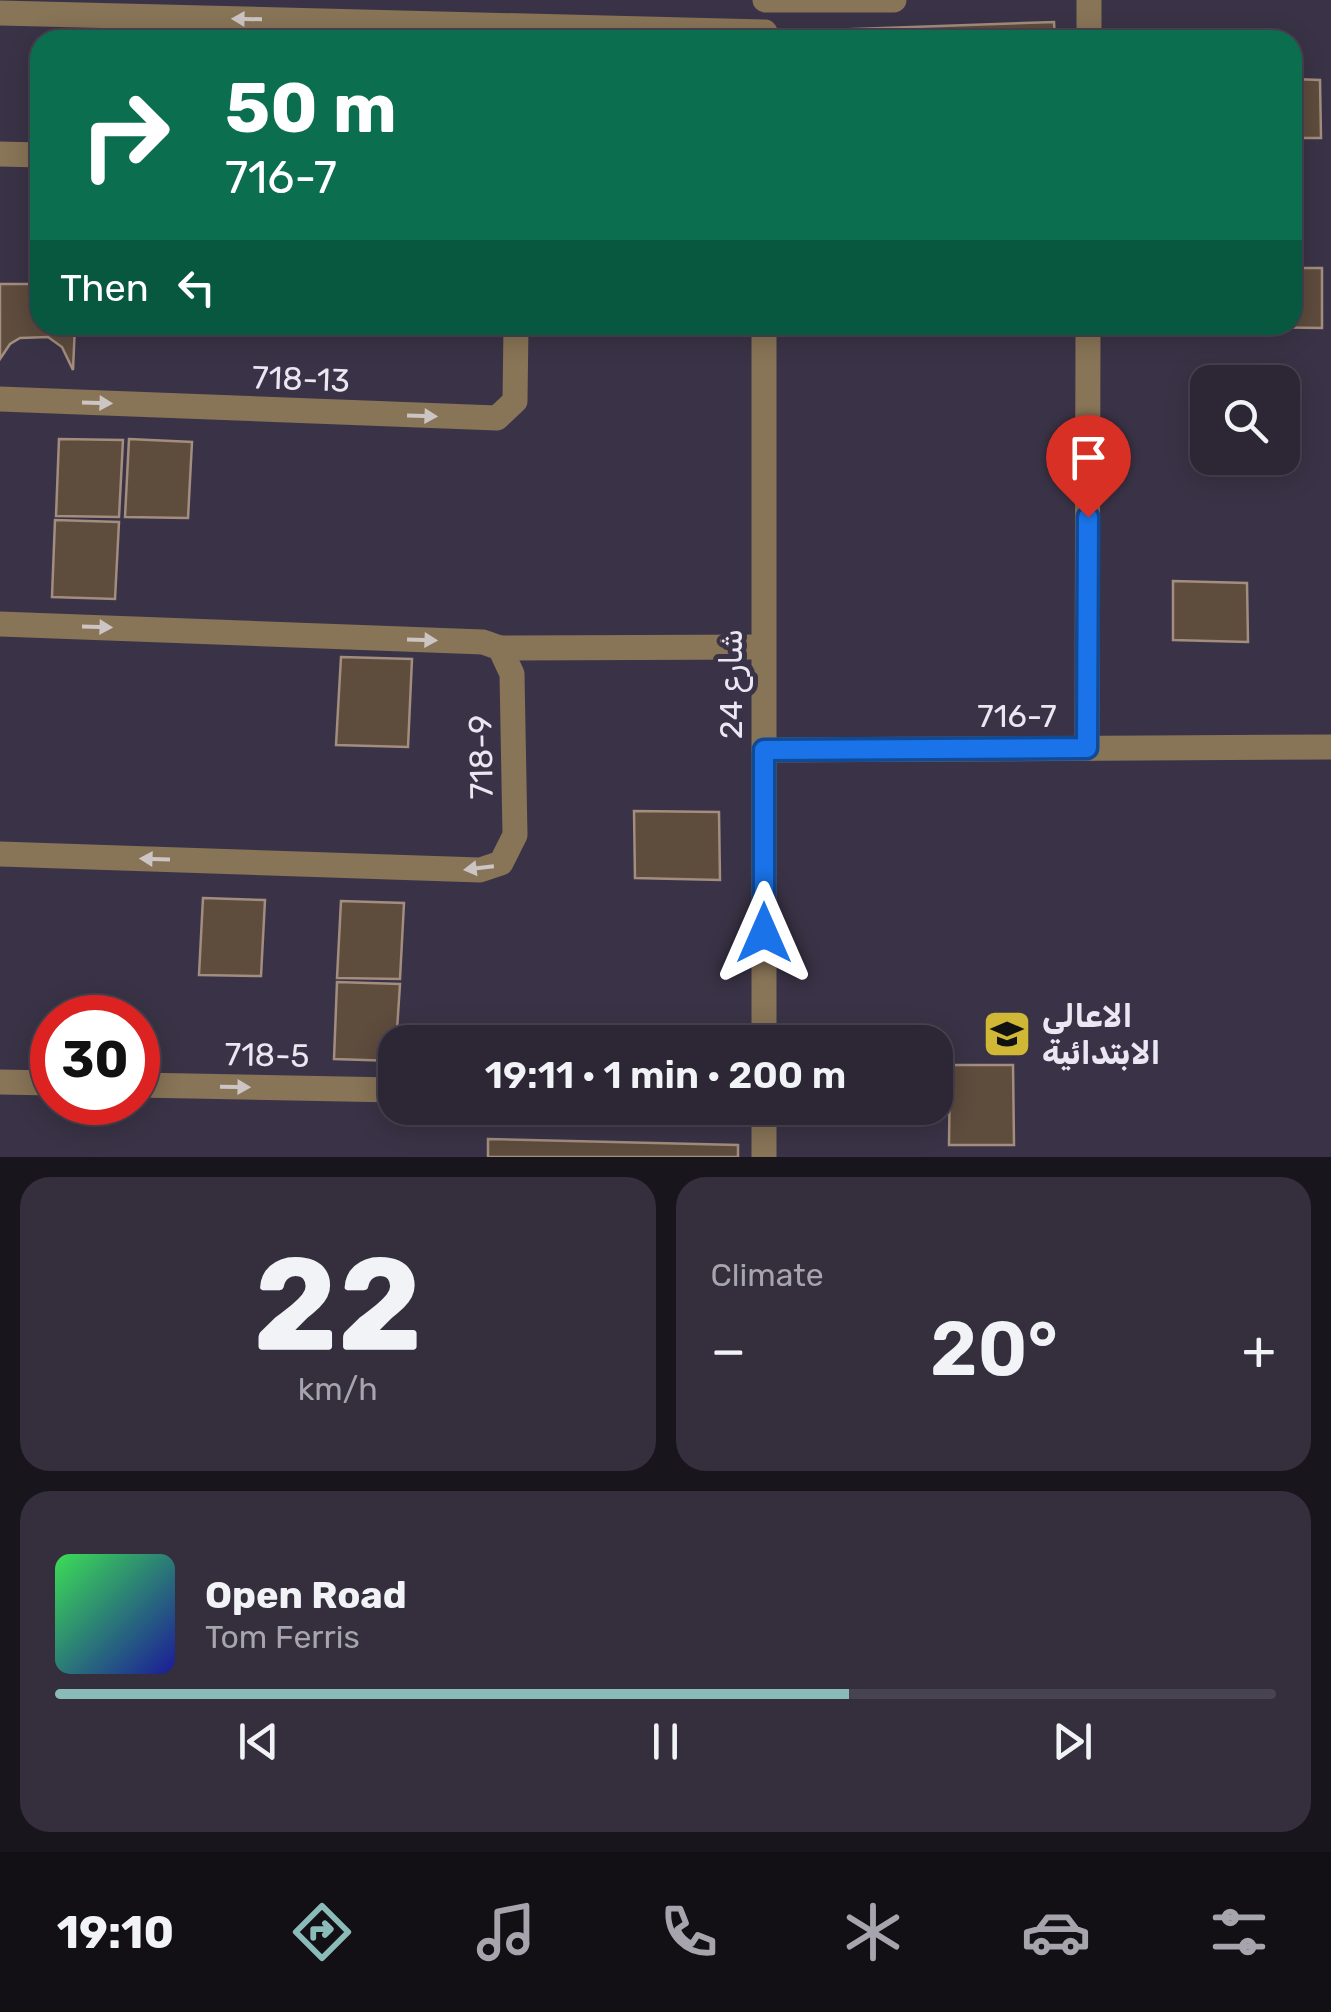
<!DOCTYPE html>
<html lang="en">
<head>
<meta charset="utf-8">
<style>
  body { margin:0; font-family:Rubik,"Noto Naskh Arabic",sans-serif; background:#342e3d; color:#f1f3f6; height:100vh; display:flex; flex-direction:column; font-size:38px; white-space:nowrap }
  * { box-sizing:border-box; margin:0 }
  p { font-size:32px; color:#a6a5ad }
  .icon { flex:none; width:55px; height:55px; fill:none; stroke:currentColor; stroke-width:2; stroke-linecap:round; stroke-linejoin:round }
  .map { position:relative; height:1157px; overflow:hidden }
  .sheet { display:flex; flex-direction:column; gap:20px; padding:20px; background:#18151d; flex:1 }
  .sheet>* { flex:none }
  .top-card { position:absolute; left:30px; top:30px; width:1272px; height:305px; border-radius:30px; box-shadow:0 5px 25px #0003,0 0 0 2px #484350; background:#0b6e4f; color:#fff; overflow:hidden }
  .fabs { position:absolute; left:1190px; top:365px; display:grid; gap:20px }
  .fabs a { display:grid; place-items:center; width:110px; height:110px; border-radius:20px; background:#2c2635; box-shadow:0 5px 25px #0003,0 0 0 2px #484350; font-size:50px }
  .speed { position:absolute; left:30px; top:995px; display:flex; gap:20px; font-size:50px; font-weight:700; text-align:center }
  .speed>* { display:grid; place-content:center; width:130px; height:130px; border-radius:50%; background:#2c2635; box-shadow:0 5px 25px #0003,0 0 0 2px #484350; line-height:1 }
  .speed .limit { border:15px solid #d22; background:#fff; color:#111 }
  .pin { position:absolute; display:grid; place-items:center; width:85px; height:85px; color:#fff; margin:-102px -42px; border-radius:50% 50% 50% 0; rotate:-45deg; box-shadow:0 0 10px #0007 }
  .pin .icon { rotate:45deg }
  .me { position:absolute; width:110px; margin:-55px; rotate:0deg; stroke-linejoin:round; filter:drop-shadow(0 0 8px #0008) }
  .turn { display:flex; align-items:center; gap:35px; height:210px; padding:0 30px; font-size:45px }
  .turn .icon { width:130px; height:130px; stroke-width:2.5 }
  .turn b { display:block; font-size:70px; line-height:85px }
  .then { display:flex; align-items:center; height:95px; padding:0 30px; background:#0003; gap:20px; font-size:38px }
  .big { font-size:75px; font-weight:600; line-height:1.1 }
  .sheet .tile { flex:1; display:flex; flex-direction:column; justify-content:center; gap:15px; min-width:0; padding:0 35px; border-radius:30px; background:#342e3d }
  .sheet .dial { align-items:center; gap:0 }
  .dial b { font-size:130px; line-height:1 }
  .song { display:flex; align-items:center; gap:30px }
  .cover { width:120px; height:120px; border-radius:15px; background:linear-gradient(135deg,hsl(130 70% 55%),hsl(240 70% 35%)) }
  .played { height:10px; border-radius:5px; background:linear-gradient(90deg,#8bbbb9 65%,#484350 65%) }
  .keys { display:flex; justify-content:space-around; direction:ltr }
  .heat { display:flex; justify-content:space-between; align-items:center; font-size:55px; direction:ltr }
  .sheet .tiles { flex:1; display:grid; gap:20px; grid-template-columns:1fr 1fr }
  .tile:last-child { grid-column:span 2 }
  .trip { position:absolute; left:378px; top:1025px; width:575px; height:100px; border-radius:30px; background:#2c2635; box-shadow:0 5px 25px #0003,0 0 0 2px #484350; font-weight:600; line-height:100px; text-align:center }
  .dock { display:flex; height:160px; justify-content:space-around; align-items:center; background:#120f15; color:#a6a5ad }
  .dock .icon { width:70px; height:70px }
  .dock .current { color:#8bbbb9 }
  .dock b { font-size:45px; color:#f1f3f6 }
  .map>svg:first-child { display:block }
  .building { fill:#5e4c3d; stroke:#a28d7e; stroke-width:2.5 }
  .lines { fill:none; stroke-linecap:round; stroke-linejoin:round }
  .minor { stroke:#887457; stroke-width:25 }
  .oneway { fill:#cdc4c4 }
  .route-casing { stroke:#114b97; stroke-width:25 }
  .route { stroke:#1a73e8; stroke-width:18 }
  .labels { text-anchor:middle; stroke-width:10; stroke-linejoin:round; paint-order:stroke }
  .street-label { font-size:32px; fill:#eae6f2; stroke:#3a3347 }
  .poi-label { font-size:32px; font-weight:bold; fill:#eae6f2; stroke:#3a3347; text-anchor:start }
</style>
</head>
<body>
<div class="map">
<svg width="1331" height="1157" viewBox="0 0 1331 1157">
  <rect width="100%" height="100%" fill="#3a3347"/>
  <g class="building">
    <path d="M 1054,22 L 1055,40 L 800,40 L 799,31 Z"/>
    <path d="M 1292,79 L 1320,80 L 1321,138 L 1292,138 Z"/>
    <path d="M 1292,268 L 1322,268 L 1322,328 L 1248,327 L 1292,325 Z"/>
    <path d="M 0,284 L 40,284 L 40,300 L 33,307 L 40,325 L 75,325 L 73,370 L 62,347 L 48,337 L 20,338 L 10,344 L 0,359 Z"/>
    <path d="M 59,439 L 123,440 L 119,517 L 56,516 Z"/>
    <path d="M 129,439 L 192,442 L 188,518 L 125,517 Z"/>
    <path d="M 55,520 L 119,522 L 115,599 L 52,597 Z"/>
    <path d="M 1173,581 L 1247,583 L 1248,642 L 1173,640 Z"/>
    <path d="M 341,657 L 412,659 L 408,747 L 336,745 Z"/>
    <path d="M 634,811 L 719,812 L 720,880 L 635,878 Z"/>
    <path d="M 203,898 L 265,900 L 261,976 L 199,975 Z"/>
    <path d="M 341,901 L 404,903 L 400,979 L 337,978 Z"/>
    <path d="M 337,982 L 400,984 L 395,1061 L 334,1059 Z"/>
    <path d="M 950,1065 L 1013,1065 L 1014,1145 L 949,1145 Z"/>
    <path d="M 488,1139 L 738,1145 L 738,1157 L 488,1157 Z"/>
  </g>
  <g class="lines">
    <g class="minor">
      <path d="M 765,0 L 894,0"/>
      <path d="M 0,13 L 765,32"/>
      <path d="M 1089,40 L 1089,0"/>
      <path d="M 0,154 L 40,155"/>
      <path d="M 0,399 L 497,418 L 515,401 L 516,325"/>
      <path d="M 0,624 L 483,642 L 500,648 L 512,674 L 515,835 L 501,863 L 480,870 L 0,854"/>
      <path d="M 500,648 L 763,647"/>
      <path d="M 1087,748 L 1088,325"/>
      <path d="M 764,750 L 1331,747"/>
      <path d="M 764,1042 L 764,325"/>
      <path d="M 0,1082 L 52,1083"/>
      <path d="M 138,1085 L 395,1090"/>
      <path d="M 764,1108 L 764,1157"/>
    </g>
  </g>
  <defs><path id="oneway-solid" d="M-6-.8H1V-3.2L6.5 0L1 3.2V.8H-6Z" transform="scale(2.5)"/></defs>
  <g class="oneway">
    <use href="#oneway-solid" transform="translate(247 19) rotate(-179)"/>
    <use href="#oneway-solid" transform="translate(97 403) rotate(2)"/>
    <use href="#oneway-solid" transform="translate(422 416) rotate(2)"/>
    <use href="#oneway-solid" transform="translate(97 627) rotate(2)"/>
    <use href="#oneway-solid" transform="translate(422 640) rotate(2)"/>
    <use href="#oneway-solid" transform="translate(155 859) rotate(-178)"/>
    <use href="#oneway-solid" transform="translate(479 868) rotate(173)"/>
    <use href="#oneway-solid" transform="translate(235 1087) rotate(1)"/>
  </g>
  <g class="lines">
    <g class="route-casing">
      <path id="route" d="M 764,933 L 764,750 L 1087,748 L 1088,517"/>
    </g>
    <use href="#route" class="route"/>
  </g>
  <defs>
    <g id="school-square" transform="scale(2.5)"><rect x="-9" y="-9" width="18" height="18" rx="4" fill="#d0b736" stroke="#3a3347"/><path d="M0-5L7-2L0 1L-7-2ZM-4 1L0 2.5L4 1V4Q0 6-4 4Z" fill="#111"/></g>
  </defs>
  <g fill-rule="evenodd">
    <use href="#school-square" x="1007" y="1034"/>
  </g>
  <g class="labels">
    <g class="street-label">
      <text transform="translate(301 379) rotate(2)" y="11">718-13</text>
      <text transform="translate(731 684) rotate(-90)" y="11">شارع 24</text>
      <text x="1017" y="727">716-7</text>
      <text transform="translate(481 757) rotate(-91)" y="11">718-9</text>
      <text transform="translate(267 1055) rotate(1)" y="11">718-5</text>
    </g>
    <g class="poi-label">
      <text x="1042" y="1027">الاعالي<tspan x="1042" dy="37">الابتدائية</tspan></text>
    </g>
  </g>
</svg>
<div class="fabs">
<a><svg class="icon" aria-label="search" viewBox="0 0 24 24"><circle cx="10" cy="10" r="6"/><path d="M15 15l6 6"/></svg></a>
</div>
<div class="speed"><div class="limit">30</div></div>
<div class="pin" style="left:1088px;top:517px;background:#d93025"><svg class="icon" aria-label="arrive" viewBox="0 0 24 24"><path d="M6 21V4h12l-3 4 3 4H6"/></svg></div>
<svg class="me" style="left:764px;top:933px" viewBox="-20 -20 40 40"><path d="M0-17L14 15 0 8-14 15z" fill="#1a73e8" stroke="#fff" stroke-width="4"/></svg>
<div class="trip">19:11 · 1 min · 200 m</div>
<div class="top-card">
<div class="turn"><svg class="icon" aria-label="right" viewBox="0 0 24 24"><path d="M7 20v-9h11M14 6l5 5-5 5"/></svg><div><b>50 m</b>716-7</div></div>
<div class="then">Then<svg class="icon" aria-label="left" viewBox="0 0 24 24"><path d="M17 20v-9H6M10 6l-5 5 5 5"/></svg></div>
</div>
</div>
<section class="sheet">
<div class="tiles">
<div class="tile dial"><b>22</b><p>km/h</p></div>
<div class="tile"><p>Climate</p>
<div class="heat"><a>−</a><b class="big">20°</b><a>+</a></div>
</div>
<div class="tile">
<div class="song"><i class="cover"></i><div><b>Open Road</b><p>Tom Ferris</p></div></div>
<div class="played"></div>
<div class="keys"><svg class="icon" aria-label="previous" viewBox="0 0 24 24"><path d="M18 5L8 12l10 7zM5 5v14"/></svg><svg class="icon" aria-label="pause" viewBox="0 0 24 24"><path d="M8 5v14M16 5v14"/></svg><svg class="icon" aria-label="next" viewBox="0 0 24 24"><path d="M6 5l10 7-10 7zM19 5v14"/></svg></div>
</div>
</div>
</section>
<nav class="dock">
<b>19:10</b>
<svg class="icon current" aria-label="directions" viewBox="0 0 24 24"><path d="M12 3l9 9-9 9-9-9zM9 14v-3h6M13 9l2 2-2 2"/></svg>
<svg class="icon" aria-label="music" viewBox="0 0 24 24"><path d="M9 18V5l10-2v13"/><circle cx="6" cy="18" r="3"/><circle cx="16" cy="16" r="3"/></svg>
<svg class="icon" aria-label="phone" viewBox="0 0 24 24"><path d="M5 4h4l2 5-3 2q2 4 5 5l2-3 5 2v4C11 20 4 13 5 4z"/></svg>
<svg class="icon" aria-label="climate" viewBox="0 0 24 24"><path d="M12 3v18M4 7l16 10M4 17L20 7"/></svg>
<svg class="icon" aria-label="car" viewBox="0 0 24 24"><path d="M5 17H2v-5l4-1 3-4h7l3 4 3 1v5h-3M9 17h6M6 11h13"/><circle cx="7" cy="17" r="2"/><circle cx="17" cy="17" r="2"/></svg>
<svg class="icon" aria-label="filters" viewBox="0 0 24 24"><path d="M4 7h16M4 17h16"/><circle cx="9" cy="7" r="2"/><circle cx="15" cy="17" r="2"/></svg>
</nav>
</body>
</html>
